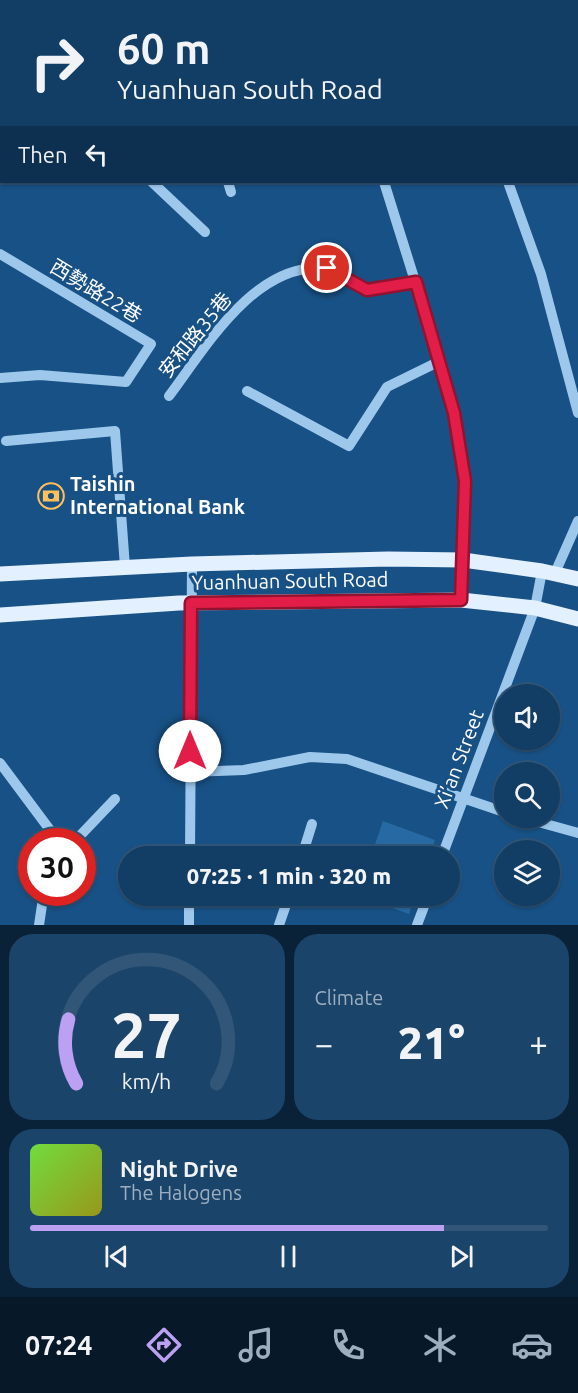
<!DOCTYPE html>
<html lang="en">
<head>
<meta charset="utf-8">
<style>
  body { margin:0; font-family:Ubuntu,"Noto Sans TC",sans-serif; background:#1b446a; color:#f1f3f6; height:100vh; display:flex; flex-direction:column; font-size:22px; white-space:nowrap }
  * { box-sizing:border-box; margin:0 }
  p { font-size:20px; color:#9caebf }
  .icon { flex:none; width:33px; height:33px; fill:none; stroke:currentColor; stroke-width:2; stroke-linecap:round; stroke-linejoin:round }
  .map { position:relative; height:925px; overflow:hidden }
  .panel { display:flex; flex-direction:column; gap:9px; padding:9px; background:#0a2237; flex:1 }
  .panel>* { flex:none }
  .banner { position:absolute; left:0px; top:0px; width:579px; height:183px; box-shadow:0 2px 4px #0004,0 0 0 2px #315678; background:#123d64; color:#f1f3f6; overflow:hidden }
  .buttons { position:absolute; left:494px; top:684px; display:grid; gap:12px }
  .buttons a { display:grid; place-items:center; width:66px; height:66px; border-radius:50%; background:#123d64; box-shadow:0 2px 4px #0004,0 0 0 2px #315678; font-size:30px }
  .speed { position:absolute; left:18px; top:828px; display:flex; gap:12px; font-size:30px; font-weight:700; text-align:center }
  .speed>* { display:grid; place-content:center; width:78px; height:78px; border-radius:50%; background:#123d64; box-shadow:0 2px 4px #0004,0 0 0 2px #315678; line-height:1 }
  .speed .limit { border:9px solid #d22; background:#fff; color:#111 }
  .pin { position:absolute; display:grid; place-items:center; width:51px; height:51px; color:#fff; margin:-26px; border:3px solid #fff; border-radius:50%; box-shadow:0 2px 6px #0007 }
  .me { position:absolute; width:66px; margin:-33px; rotate:0deg; stroke-linejoin:round; filter:drop-shadow(0 0 4px #0008) }
  .turn { display:flex; align-items:center; gap:21px; height:126px; padding:0 18px; font-size:27px }
  .turn .icon { width:78px; height:78px; stroke-width:2.5 }
  .turn b { display:block; font-size:42px; line-height:51px }
  .then { display:flex; align-items:center; height:57px; padding:0 18px; background:#0003; gap:12px; font-size:22px }
  .big { font-size:45px; font-weight:800; line-height:1.1 }
  .panel .tile { flex:1; display:flex; flex-direction:column; justify-content:center; gap:9px; min-width:0; padding:0 21px; border-radius:24px; background:#1b446a }
  .panel .dial { align-items:center; gap:0 }
  .dial svg { height:156px; overflow:visible; fill:none; stroke:#315678; stroke-width:7; stroke-linecap:round; text-anchor:middle }
  .dial text { fill:#f1f3f6; stroke:none }
  .song { display:flex; align-items:center; gap:18px }
  .cover { width:72px; height:72px; border-radius:9px; background:linear-gradient(135deg,hsl(100 70% 55%),hsl(60 70% 35%)) }
  .played { height:6px; border-radius:3px; background:linear-gradient(90deg,#bca0f2 80%,#315678 80%) }
  .keys { display:flex; justify-content:space-around; direction:ltr }
  .heat { display:flex; justify-content:space-between; align-items:center; font-size:33px; direction:ltr }
  .panel .tiles { flex:1; display:grid; gap:9px; grid-template-columns:1fr 1fr }
  .tile:last-child { grid-column:span 2 }
  .trip { position:absolute; left:118px; top:846px; width:342px; height:60px; border-radius:30px; background:#123d64; box-shadow:0 2px 4px #0004,0 0 0 2px #315678; font-weight:800; line-height:60px; text-align:center }
  .dock { display:flex; height:96px; justify-content:space-around; align-items:center; background:#071828; color:#9caebf }
  .dock .icon { width:42px; height:42px }
  .dock .on { color:#bca0f2 }
  .dock b { font-size:27px; color:#f1f3f6 }
  .map>svg:first-child { display:block }
  .building { fill:#2669a3 }
  .lines { fill:none; stroke-linecap:round; stroke-linejoin:round }
  .minor { stroke:#9dc8ec; stroke-width:10 }
  .major { stroke:#e3f0ff; stroke-width:15 }
  .route-casing { stroke:#92132f; stroke-width:15 }
  .route { stroke:#e11d48; stroke-width:10 }
  .labels { text-anchor:middle; stroke-width:6; stroke-linejoin:round; paint-order:stroke }
  .street-label { font-size:20px; fill:#fff; stroke:#185185 }
  .poi-label { font-size:20px; font-weight:bold; fill:#fff; stroke:#185185; text-anchor:start }
</style>
</head>
<body>
<div class="map">
<svg width="578" height="925" viewBox="0 0 578 925">
  <rect width="100%" height="100%" fill="#185185"/>
  <g class="building">
    <path d="M 383,821 L 435,840 L 429,856 L 371,856 Z"/>
    <path d="M 363,896 L 415,896 L 409,914 L 362,897 Z"/>
  </g>
  <g class="lines">
    <g class="minor">
      <path d="M 188,0 L 188,2"/>
      <path d="M 327,0 L 327,2"/>
      <path d="M 425,0 L 426,2"/>
      <path d="M 19,2 L 19,0"/>
      <path d="M 0,48 L 2,46"/>
      <path d="M 0,77 L 2,79"/>
      <path d="M 152,182 L 205,232"/>
      <path d="M 228,182 L 231,192"/>
      <path d="M 384,182 L 440,361 L 454,413 L 465,481 L 461,600"/>
      <path d="M 508,182 L 541,274 L 578,413"/>
      <path d="M 0,254 L 151,344 L 126,382 L 40,375 L 0,378"/>
      <path d="M 247,391 L 349,446 L 387,387 L 440,361"/>
      <path d="M 169,396 C 206,347 254,263 325,268 C 340,269 352,285 366,289 C 375,292 404,283 416,282"/>
      <path d="M 6,441 L 115,431 L 125,567"/>
      <path d="M 555,573 L 578,521"/>
      <path d="M 0,763 L 59,842"/>
      <path d="M 190,772 L 244,770 L 310,757 L 347,759 L 504,812"/>
      <path d="M 524,818 L 578,833"/>
      <path d="M 74,842 L 115,799"/>
      <path d="M 190,856 L 192,564"/>
      <path d="M 302,856 L 312,824"/>
      <path d="M 442,856 L 535,608 L 542,571"/>
      <path d="M 39,925 L 44,892"/>
      <path d="M 189,925 L 189,896"/>
      <path d="M 279,925 L 289,896"/>
      <path d="M 417,925 L 428,896"/>
    </g>
    <g class="major">
      <path d="M 0,574 L 192,564 L 388,559 L 463,560 L 542,571 L 578,579"/>
      <path d="M 0,615 L 179,603 L 461,600 L 535,608 L 578,619"/>
    </g>
  </g>
  <g class="lines">
    <g class="route-casing">
      <path id="route" d="M 190,751 L 191,603 L 461,600 L 465,481 L 454,413 L 416,282 L 367,290 L 327,268"/>
    </g>
    <use href="#route" class="route"/>
  </g>
  <defs>
    <g id="bank-ring" transform="scale(1.35)"><circle r="9.5" fill="#185185" stroke="#ffc059" stroke-width="1.5"/><path d="M-6-4H6V4H-6ZM0-2.3a2.3 2.3 0 1 0 0 4.6a2.3 2.3 0 1 0 0-4.6Z" fill="#ffc059"/></g>
  </defs>
  <g fill-rule="evenodd">
    <use href="#bank-ring" x="51" y="496"/>
  </g>
  <g class="labels">
    <g class="street-label">
      <text transform="translate(96 291) rotate(31)" y="7">西勢路22巷</text>
      <text transform="translate(195 335) rotate(-51)" y="7">安和路35巷</text>
      <text transform="translate(290 581) rotate(-1)" y="7">Yuanhuan South Road</text>
      <text transform="translate(459 759) rotate(-69)" y="7">Xi’an Street</text>
    </g>
    <g class="poi-label">
      <text x="70" y="491">Taishin<tspan x="70" dy="23">International Bank</tspan></text>
    </g>
  </g>
</svg>
<div class="buttons">
<a><svg class="icon" aria-label="sound" viewBox="0 0 24 24"><path d="M4 9h4l5-4v14l-5-4H4zM17 9q2 3 0 6"/></svg></a>
<a><svg class="icon" aria-label="search" viewBox="0 0 24 24"><circle cx="10" cy="10" r="6"/><path d="M15 15l6 6"/></svg></a>
<a><svg class="icon" aria-label="layers" viewBox="0 0 24 24"><path d="M12 4l9 5-9 5-9-5zM3 14l9 5 9-5"/></svg></a>
</div>
<div class="speed"><div class="limit">30</div></div>
<div class="pin" style="left:327px;top:268px;background:#d93025"><svg class="icon" aria-label="arrive" viewBox="0 0 24 24"><path d="M6 21V4h12l-3 4 3 4H6"/></svg></div>
<svg class="me" style="left:190px;top:751px" viewBox="-20 -20 40 40"><circle r="19" fill="#fff"/><path d="M0-13L10 11 0 6-10 11z" fill="#e11d48"/></svg>
<div class="trip">07:25 · 1 min · 320 m</div>
<div class="banner">
<div class="turn"><svg class="icon" aria-label="right" viewBox="0 0 24 24"><path d="M7 20v-9h11M14 6l5 5-5 5"/></svg><div><b>60 m</b>Yuanhuan South Road</div></div>
<div class="then">Then<svg class="icon" aria-label="left" viewBox="0 0 24 24"><path d="M17 20v-9H6M10 6l-5 5 5 5"/></svg></div>
</div>
</div>
<section class="panel">
<div class="tiles">
<div class="tile dial"><svg viewBox="0 0 100 80">
<path d="M14 69A42 42 0 1 1 86 69"/>
<path d="M14 69A42 42 0 0 1 10 36" stroke="#bca0f2"/>
<text x="50" y="56" font-size="32" font-weight="700">27</text>
<text x="50" y="72" font-size="11">km/h</text>
</svg></div>
<div class="tile"><p>Climate</p>
<div class="heat"><a>−</a><b class="big">21°</b><a>+</a></div>
</div>
<div class="tile">
<div class="song"><i class="cover"></i><div><b>Night Drive</b><p>The Halogens</p></div></div>
<div class="played"></div>
<div class="keys"><svg class="icon" aria-label="previous" viewBox="0 0 24 24"><path d="M18 5L8 12l10 7zM5 5v14"/></svg><svg class="icon" aria-label="pause" viewBox="0 0 24 24"><path d="M8 5v14M16 5v14"/></svg><svg class="icon" aria-label="next" viewBox="0 0 24 24"><path d="M6 5l10 7-10 7zM19 5v14"/></svg></div>
</div>
</div>
</section>
<nav class="dock">
<b>07:24</b>
<svg class="icon on" aria-label="directions" viewBox="0 0 24 24"><path d="M12 3l9 9-9 9-9-9zM9 14v-3h6M13 9l2 2-2 2"/></svg>
<svg class="icon" aria-label="music" viewBox="0 0 24 24"><path d="M9 18V5l10-2v13"/><circle cx="6" cy="18" r="3"/><circle cx="16" cy="16" r="3"/></svg>
<svg class="icon" aria-label="phone" viewBox="0 0 24 24"><path d="M5 4h4l2 5-3 2q2 4 5 5l2-3 5 2v4C11 20 4 13 5 4z"/></svg>
<svg class="icon" aria-label="climate" viewBox="0 0 24 24"><path d="M12 3v18M4 7l16 10M4 17L20 7"/></svg>
<svg class="icon" aria-label="car" viewBox="0 0 24 24"><path d="M5 17H2v-5l4-1 3-4h7l3 4 3 1v5h-3M9 17h6M6 11h13"/><circle cx="7" cy="17" r="2"/><circle cx="17" cy="17" r="2"/></svg>
</nav>
</body>
</html>
